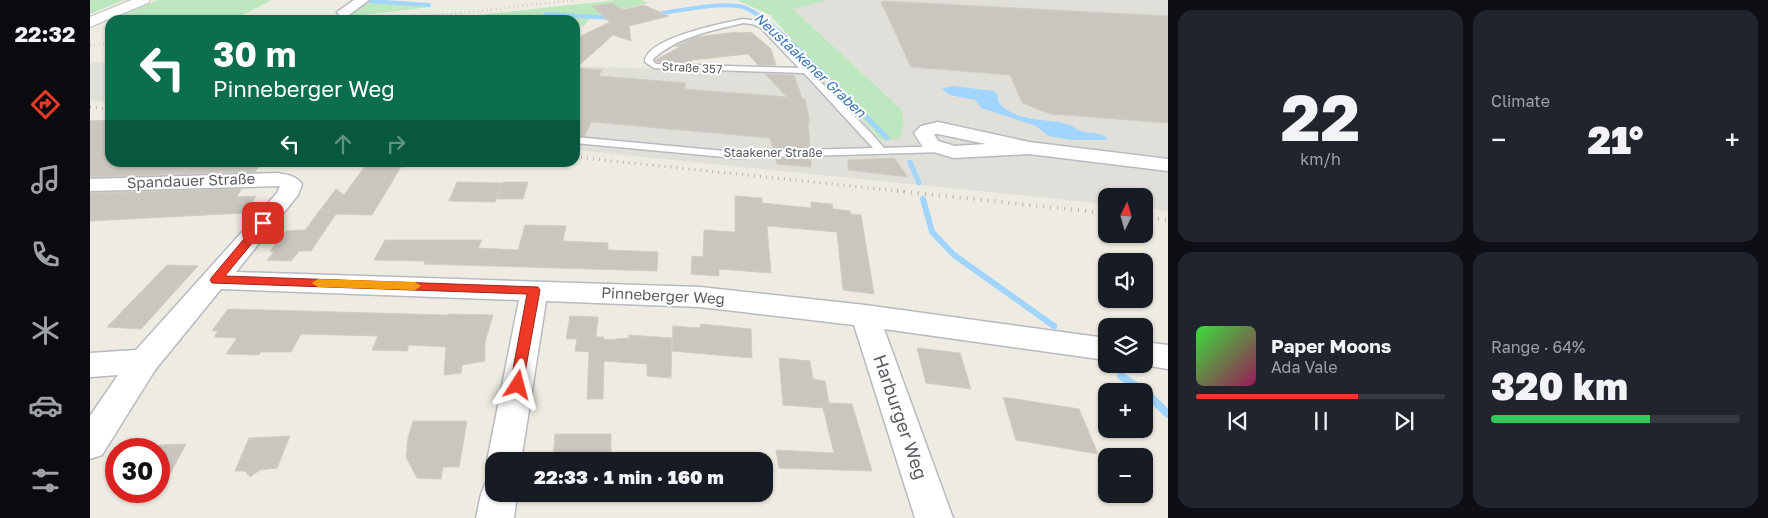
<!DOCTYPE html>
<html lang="en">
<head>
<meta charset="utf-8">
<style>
  body { margin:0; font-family:"Golos Text",sans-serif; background:#20242c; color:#f1f3f6; height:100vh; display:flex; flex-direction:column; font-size:19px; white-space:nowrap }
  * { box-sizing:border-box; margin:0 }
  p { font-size:16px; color:#9ea1a6 }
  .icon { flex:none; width:28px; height:28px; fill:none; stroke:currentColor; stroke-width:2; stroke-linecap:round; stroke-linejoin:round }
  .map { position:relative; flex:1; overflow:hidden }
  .drawer { display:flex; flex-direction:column; gap:10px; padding:10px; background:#0d0f14; width:600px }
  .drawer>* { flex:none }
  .banner { position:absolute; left:15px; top:15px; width:475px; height:152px; border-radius:15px; box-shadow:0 1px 4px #0004; background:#0b6e4f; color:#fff; overflow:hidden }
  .needle { width:32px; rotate:5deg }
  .tools { position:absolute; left:1008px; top:188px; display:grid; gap:10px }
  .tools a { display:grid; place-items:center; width:55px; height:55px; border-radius:10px; background:#171b24; box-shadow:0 1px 4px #0004; font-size:25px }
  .speed { position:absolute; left:15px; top:438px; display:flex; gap:10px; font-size:25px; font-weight:700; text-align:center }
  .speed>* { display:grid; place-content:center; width:65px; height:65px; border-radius:50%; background:#171b24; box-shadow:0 1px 4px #0004; line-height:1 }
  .speed .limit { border:8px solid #d22; background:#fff; color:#111 }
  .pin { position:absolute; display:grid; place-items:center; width:42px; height:42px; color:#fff; margin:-21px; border-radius:10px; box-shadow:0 2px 8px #0006 }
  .me { position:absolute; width:55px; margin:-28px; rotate:9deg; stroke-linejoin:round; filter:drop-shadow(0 0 4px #0008) }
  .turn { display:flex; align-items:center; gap:18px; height:105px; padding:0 25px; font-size:22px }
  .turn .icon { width:65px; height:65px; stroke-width:2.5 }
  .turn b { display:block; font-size:35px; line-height:42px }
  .lanes { display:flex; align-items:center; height:48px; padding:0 25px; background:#0003; justify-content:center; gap:25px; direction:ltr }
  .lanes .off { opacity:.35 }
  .big { font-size:38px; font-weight:800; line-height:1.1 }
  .drawer .widget { flex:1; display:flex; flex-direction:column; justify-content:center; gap:8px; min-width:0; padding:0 18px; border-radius:15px; background:#20242c }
  .drawer .dial { align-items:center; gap:0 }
  .dial b { font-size:65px; line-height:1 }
  .song { display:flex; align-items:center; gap:15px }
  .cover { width:60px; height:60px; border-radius:8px; background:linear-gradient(135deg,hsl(120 70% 55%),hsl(330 70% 35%)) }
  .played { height:5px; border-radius:2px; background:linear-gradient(90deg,#ef3927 65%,#363941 65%) }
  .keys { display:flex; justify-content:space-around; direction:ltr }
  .heat { display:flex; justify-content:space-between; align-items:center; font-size:28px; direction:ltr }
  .charge { height:8px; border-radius:4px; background:linear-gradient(90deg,#34c759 64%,#363941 0) }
  .drawer .tiles { flex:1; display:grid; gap:10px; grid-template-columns:repeat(2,1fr) }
  .trip { position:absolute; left:395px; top:452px; width:288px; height:50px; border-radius:15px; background:#171b24; box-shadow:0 1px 4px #0004; font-weight:800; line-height:50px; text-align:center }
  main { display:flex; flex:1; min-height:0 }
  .tabs { display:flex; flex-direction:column; width:90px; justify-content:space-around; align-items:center; background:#090b0e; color:#9ea1a6 }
  .tabs .icon { width:35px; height:35px }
  .tabs .active { color:#ef3927 }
  .tabs b { font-size:22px; color:#f1f3f6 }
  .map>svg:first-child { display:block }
  .industrial { fill:#e1dfda }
  .green { fill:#bde7be }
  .water { fill:#a1d5ff }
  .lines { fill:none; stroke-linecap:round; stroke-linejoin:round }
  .stream-far3 { stroke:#a1d5ff; stroke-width:4 }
  .stream-far2 { stroke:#a1d5ff; stroke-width:5 }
  .stream-far1 { stroke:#a1d5ff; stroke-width:6 }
  .stream { stroke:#a1d5ff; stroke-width:8 }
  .building { fill:#c9c6bf; stroke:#d3cdc0 }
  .lane-casing { stroke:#b7babf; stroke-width:3 }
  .street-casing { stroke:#b7babf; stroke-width:3 }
  .secondary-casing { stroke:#b8bbc1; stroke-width:2 }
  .lane { fill:#fff; fill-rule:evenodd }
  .street { fill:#fff; fill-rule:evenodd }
  .secondary { fill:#fff; fill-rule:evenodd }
  .rail-far2 { stroke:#b4b5b5; stroke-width:2.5; stroke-dasharray:0.5 4; stroke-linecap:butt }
  .rail-far1 { stroke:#b4b5b5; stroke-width:3; stroke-dasharray:1 5; stroke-linecap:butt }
  .rail { stroke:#b4b5b5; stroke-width:4; stroke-dasharray:1 6; stroke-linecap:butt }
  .route { fill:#ef3927; stroke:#9b2519 }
  .slow { fill:#f59e0b }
  .labels { text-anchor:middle; stroke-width:4; stroke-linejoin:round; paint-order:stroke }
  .far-street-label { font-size:12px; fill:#5a5e64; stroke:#fff }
  .far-water-label { font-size:14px; font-style:italic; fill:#3a74b5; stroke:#fff }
  .street-label { font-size:15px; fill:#5a5e64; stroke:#fff }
  .near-street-label { font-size:18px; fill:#5a5e64; stroke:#fff }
</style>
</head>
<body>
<main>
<nav class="tabs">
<b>22:32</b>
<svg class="icon active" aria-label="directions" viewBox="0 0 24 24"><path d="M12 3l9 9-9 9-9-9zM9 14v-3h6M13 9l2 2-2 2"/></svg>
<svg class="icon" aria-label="music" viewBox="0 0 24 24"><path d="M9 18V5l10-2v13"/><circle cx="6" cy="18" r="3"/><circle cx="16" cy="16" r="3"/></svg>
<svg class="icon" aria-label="phone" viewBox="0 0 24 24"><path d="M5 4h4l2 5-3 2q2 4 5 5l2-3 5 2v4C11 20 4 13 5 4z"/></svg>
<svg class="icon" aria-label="climate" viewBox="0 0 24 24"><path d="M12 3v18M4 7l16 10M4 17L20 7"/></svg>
<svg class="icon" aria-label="car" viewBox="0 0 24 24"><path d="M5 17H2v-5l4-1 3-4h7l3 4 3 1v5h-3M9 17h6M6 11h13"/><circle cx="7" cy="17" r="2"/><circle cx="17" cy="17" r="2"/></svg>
<svg class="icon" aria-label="filters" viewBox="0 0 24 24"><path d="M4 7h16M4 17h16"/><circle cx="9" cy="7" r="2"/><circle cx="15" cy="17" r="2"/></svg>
</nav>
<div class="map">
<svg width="1078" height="518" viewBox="0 0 1078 518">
  <rect width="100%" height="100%" fill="#eeece2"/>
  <g class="industrial">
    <path d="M 738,0 L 1078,0 L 1078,211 L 1054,208 L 1054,196 L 1016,196 L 1016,204 L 485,150 L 485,66 L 735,75 L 791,140 L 811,109 L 702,8 Z"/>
    <path d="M 0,62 L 20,63 L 20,103 L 0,100 Z"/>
  </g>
  <g class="green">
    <path d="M 0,0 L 34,0 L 0,14 Z"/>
    <path d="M 68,0 L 182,0 L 142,20 L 21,20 Z"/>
    <path d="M 527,0 L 552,0 L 558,3 L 501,17 L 494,26 L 485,24 L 485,20 L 464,20 L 464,17 L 438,20 L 343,20 Z"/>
    <path d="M 647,0 L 738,0 L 703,9 L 811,109 L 814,123 L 810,139 L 791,140 L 680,15 Z"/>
    <path d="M 277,2 L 340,7 L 248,18 Z"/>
  </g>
  <path class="water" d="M 863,86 L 904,91 L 908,96 L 908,102 C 927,123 953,118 977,124 C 982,125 986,129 991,131 C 1000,134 1009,131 1017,138 L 1016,140 L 981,140 L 958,136 L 946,126 L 891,108 L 885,100 L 860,95 L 853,90 L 853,88 Z"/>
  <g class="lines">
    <g class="stream-far3">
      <path d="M 280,1 L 339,5"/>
      <path d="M 456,14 L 522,18"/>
      <path d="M 565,14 C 588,11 632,1 653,7 C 676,14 724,65 743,84"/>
    </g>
    <g class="stream-far2">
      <path d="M 742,82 L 797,138"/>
      <path d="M 820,162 L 829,183"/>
    </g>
    <path class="stream-far1" d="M 833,199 L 842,232 L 864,255 L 964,326"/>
    <g class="stream">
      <path d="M 1031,376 L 1054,391"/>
      <path d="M 1054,391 L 1078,414"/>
    </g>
  </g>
  <g class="building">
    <path d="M 794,1 L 1078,16 L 1078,123 L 960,114 L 932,103 L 920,75 L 821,67 L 791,2 Z"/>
    <path d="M 522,3 L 533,10 L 554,5 L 579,16 L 539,26 L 541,41 L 523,35 L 485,69 L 485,59 L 488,52 L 486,52 L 489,47 L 485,46 L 485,39 L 520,22 L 502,6 Z"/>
    <path d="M 647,32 L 649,33 L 661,32 L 681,49 L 686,65 L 668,65 L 658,54 L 602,60 L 601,63 L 567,62 L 565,60 L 590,47 L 586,46 L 606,37 Z"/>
    <path d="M 490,68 L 512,70 L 509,76 L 596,83 L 594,89 L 697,97 L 675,74 L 704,75 L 712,98 L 715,99 L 720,123 L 718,120 L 720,148 L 683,149 L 680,138 L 501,122 L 495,136 L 485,135 L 485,76 Z"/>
    <path d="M 20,120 L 20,162 L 172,162 L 165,172 L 0,177 L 0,121 Z"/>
    <path d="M 721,158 L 721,167 L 687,164 L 686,159 Z"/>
    <path d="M 804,158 L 818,177 L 758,170 L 758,160 Z"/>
    <path d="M 278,162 L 314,162 L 282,215 L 246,214 L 221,251 L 209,251 L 201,261 L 177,260 L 184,252 L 180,251 L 196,231 L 215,230 L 246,189 L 254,195 Z"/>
    <path d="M 367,182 L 412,183 L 405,202 L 359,201 Z"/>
    <path d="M 413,182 L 438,182 L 433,199 L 407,199 Z"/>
    <path d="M 152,189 L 146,197 L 166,196 L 155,213 L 0,221 L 0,193 Z"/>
    <path d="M 645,196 L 672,198 L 672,203 L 721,208 L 721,202 L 742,204 L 743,209 L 760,211 L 761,214 L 771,215 L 784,294 L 753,290 L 747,232 L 677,226 L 681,273 L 629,269 L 629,276 L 601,274 L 602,256 L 613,257 L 614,230 L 645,232 Z"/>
    <path d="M 435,225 L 476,226 L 473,241 L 518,243 L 518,250 L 568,252 L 567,271 L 334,264 L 335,261 L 284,260 L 295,240 L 392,240 L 388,248 L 428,250 Z"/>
    <path d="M 77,265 L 108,266 L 51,329 L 17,327 Z"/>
    <path d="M 138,309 L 358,315 L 359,314 L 403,315 L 395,342 L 395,361 L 372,365 L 371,373 L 354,375 L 356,347 L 319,345 L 317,351 L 282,350 L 288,336 L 211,334 L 201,352 L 171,352 L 169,355 L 136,354 L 147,338 L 124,337 L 128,331 L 122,331 Z"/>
    <path d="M 480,316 L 508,317 L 506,337 L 514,337 L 514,340 L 539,338 L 539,335 L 582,338 L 581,378 L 557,376 L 557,364 L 514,361 L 513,399 L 497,399 L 499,352 L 485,351 L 487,339 L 476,339 Z"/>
    <path d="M 611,324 L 661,329 L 662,358 L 582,351 L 583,326 L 610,328 Z"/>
    <path d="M 827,348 L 870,353 L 881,389 L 836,383 Z"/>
    <path d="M 689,358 L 720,361 L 723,379 L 735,381 L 739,403 L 762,404 L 782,471 L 689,468 L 686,450 L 744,453 L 733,408 L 693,405 Z"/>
    <path d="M 913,397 L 989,409 L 1008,454 L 926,440 Z"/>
    <path d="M 323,421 L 377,421 L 369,467 L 353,467 L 351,479 L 327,478 L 316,457 L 318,438 Z"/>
    <path d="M 465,434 L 521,434 L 521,461 L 463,461 Z"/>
    <path d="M 200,436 L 187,468 L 170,470 L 160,477 L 155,471 L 145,471 L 159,438 Z"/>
    <path d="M 96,444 L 69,494 L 69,445 Z"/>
  </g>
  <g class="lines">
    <g class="lane-casing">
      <path id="lane" d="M 653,19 L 666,21 L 674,25 L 781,133 L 794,148 L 852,146 L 857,149 L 852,152 L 645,158 L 485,143 L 485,137 L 645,152 L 783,148 L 714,73 L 564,68 L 555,62 C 555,38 634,23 653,19 ZM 653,23 L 662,24 L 670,27 L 709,68 L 566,64 L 563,61 L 563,59 C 589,36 621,31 653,23 Z"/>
    </g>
    <g class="street-casing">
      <g id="street">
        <path d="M 264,0 L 279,0 L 259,15 L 249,15 L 247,12 Z"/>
        <path d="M 848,122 L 939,142 L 1078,159 L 1078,171 L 939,154 L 864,158 L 834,149 L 824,133 L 831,126 ZM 844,134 L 848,134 L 896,144 L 865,146 L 848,141 Z"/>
        <path d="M 187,173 C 198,175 205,175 212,184 L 208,195 L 146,272 L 610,287 L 775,305 L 1016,338 L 1016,360 L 794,329 L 863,518 L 825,518 L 764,325 L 610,307 L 456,301 L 431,461 L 404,461 L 404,473 L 397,461 L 429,300 L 131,289 L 65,370 L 12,455 L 0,459 L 0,416 L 28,375 L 0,377 L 0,353 L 46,350 L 187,193 L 190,186 L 0,191 L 0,179 Z"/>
        <path d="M 1054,342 L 1078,345 L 1078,369 L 1048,364 L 1054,364 Z"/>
        <path d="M 404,479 L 404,494 L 427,494 L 424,518 L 386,518 L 391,494 L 396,482 Z"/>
      </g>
    </g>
    <g class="secondary-casing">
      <path id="secondary" d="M 41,0 L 60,0 L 58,3 L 0,27 L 0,17 Z"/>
    </g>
    <use href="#lane" class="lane"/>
    <use href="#street" class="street"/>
    <use href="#secondary" class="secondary"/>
    <g class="rail-far2">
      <path d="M 273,20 L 309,16"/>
      <path d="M 303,20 L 486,0"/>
      <path d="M 0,45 L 20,44"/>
    </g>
    <g class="rail-far1">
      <path d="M 0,107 L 20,109"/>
      <path d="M 485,157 L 818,192"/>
    </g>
    <g class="rail">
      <path d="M 807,191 L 1016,213"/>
      <path d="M 1054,217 L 1078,220"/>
    </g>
  </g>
  <path class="route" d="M 173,220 L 177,221 L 178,223 L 177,225 L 135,276 L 448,287 L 450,290 L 432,389 L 428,391 L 423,389 L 420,385 L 437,294 L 122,283 L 120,280 L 122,277 L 169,221 Z"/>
  <path class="slow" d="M 228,279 L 325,282 L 331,286 L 325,290 L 228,287 L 222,283 Z"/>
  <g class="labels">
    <g class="far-street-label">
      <text transform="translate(602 68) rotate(3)" y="4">Straße 357</text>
      <text x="683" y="157">Staakener Straße</text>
    </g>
    <g class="far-water-label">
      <text transform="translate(720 65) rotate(43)" y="5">Neustaakener Graben</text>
    </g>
    <g class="street-label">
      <text transform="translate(101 181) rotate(-2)" y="5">Spandauer Straße</text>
      <text transform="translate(573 296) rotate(3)" y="5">Pinneberger Weg</text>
    </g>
    <g class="near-street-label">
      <text transform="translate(810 417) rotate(71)" y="6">Harburger Weg</text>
    </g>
  </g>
</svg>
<div class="tools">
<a><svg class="needle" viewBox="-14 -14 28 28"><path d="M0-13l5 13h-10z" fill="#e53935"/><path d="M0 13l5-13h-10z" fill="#9ea1a6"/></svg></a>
<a><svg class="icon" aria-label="sound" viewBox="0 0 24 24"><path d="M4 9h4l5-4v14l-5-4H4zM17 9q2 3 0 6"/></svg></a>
<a><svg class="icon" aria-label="layers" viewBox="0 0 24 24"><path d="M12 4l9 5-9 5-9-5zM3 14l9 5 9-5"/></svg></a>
<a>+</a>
<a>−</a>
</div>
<div class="speed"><div class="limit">30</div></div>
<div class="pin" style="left:173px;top:223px;background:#d93025"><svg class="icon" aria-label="arrive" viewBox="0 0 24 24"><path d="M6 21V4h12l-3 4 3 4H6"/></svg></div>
<svg class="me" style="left:428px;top:385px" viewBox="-20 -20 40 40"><path d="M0-17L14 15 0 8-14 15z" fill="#ef3927" stroke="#fff" stroke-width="4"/></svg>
<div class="trip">22:33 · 1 min · 160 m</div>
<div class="banner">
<div class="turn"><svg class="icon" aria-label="left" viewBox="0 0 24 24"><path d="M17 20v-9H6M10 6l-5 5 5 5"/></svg><div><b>30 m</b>Pinneberger Weg</div></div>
<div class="lanes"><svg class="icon" aria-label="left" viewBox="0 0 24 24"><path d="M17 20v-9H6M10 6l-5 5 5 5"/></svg><svg class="icon off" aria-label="ahead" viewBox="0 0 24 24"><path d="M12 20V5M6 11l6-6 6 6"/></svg><svg class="icon off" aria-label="right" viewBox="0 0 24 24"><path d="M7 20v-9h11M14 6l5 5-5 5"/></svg></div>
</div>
</div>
<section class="drawer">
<div class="tiles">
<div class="widget dial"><b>22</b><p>km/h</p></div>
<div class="widget"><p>Climate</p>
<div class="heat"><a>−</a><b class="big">21°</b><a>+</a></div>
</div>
<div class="widget">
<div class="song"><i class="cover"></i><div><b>Paper Moons</b><p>Ada Vale</p></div></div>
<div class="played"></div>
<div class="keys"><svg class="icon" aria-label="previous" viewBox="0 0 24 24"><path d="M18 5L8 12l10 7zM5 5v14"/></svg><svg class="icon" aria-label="pause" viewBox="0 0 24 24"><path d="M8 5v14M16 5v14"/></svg><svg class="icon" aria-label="next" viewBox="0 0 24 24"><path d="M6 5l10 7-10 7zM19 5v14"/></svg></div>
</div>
<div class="widget"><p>Range · 64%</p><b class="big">320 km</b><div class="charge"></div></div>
</div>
</section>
</main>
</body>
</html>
